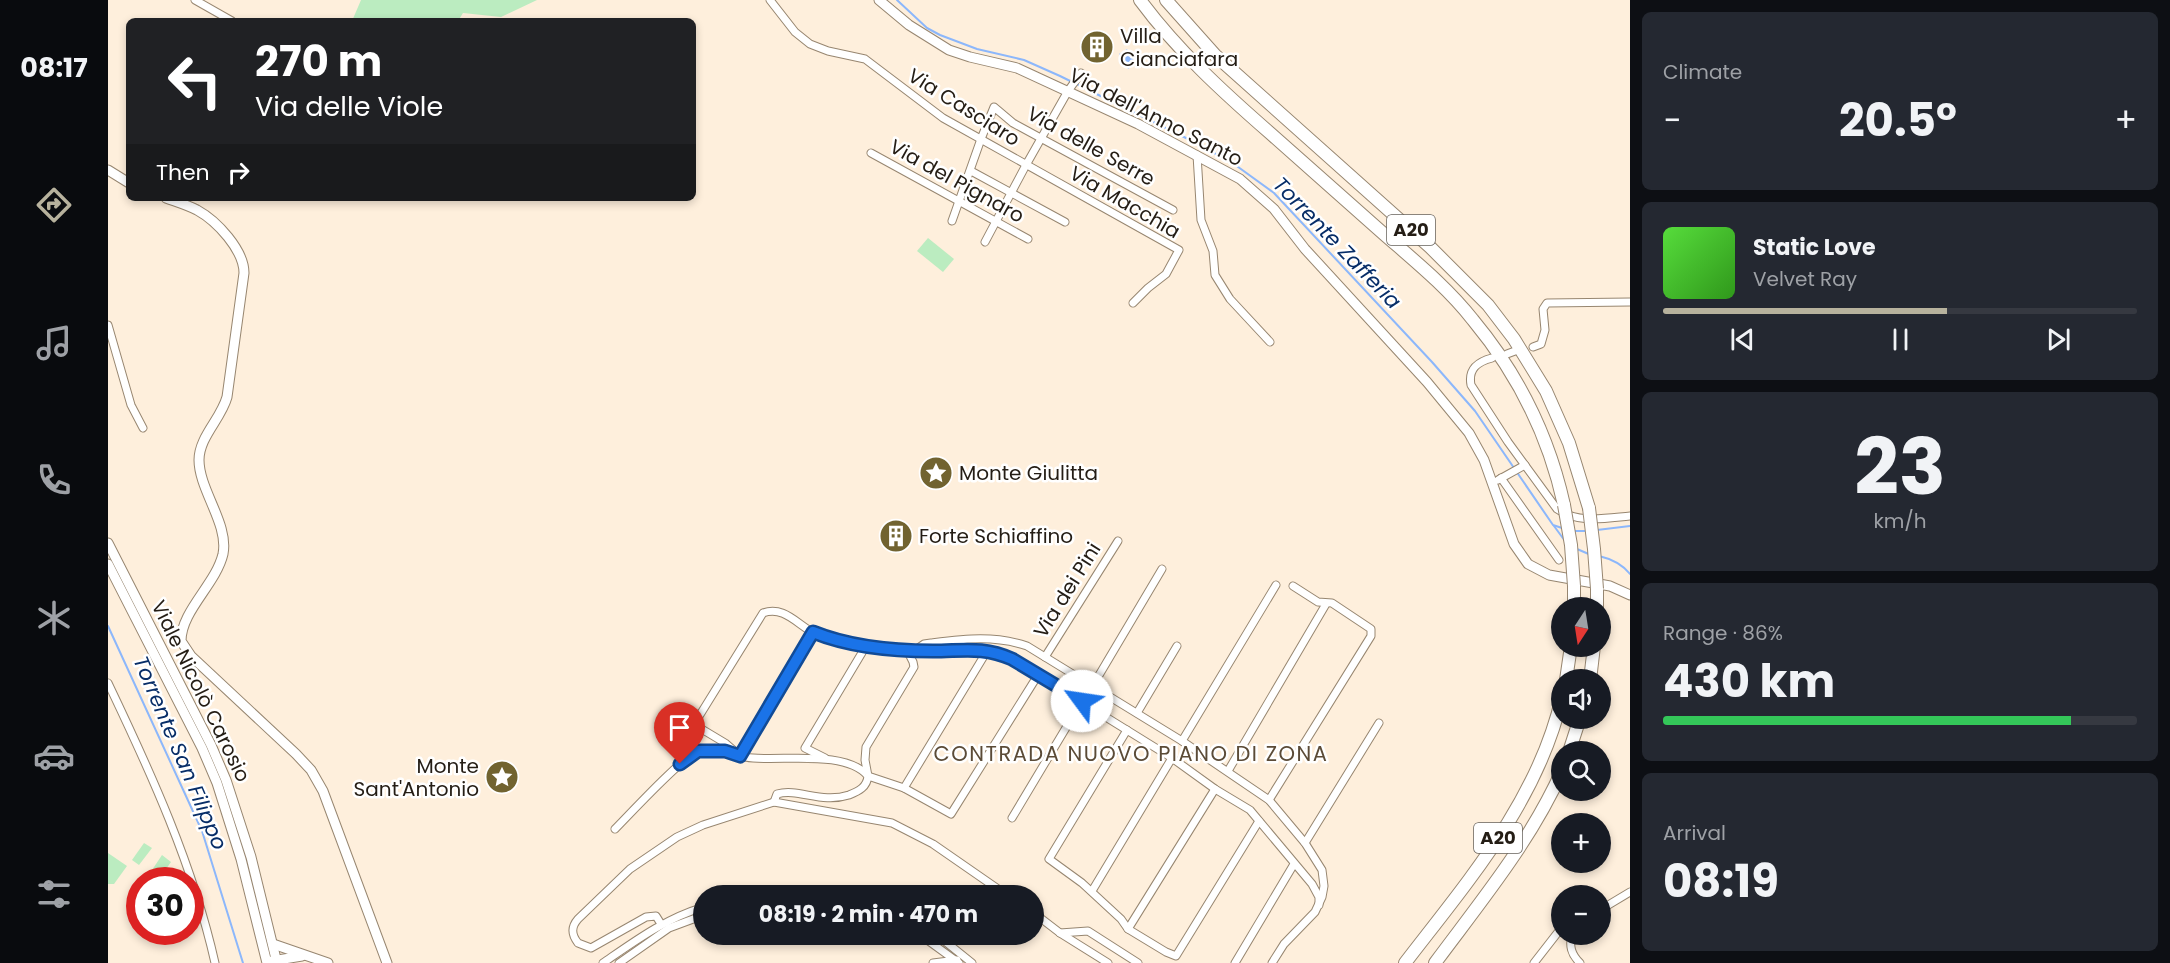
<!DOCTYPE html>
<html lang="en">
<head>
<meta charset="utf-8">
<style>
  body { margin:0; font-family:Poppins,sans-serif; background:#242831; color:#f1f3f6; height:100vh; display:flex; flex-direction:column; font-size:22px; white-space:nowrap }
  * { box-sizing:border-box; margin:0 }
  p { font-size:20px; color:#9ea1a6 }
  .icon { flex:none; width:33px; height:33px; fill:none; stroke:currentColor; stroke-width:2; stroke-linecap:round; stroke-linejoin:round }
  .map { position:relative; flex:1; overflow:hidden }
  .sheet { display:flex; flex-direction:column; gap:12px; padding:12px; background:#0d0f14; width:540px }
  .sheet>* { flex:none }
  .top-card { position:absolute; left:18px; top:18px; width:570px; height:183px; border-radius:9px; box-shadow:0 3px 9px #0003; background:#202124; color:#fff; overflow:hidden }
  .needle { width:39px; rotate:192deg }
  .buttons { position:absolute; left:1443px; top:597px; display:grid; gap:12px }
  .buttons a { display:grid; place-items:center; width:60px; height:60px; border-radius:50%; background:#171b24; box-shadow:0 3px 9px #0003; font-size:30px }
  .speed { position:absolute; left:18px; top:867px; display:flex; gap:12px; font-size:30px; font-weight:700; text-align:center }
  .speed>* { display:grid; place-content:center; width:78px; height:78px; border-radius:50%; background:#171b24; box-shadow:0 3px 9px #0003; line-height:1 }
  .speed .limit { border:9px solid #d22; background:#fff; color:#111 }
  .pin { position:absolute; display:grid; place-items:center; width:51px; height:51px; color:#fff; margin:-62px -26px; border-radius:50% 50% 50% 0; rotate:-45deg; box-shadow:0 0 6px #0007 }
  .pin .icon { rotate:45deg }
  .me { position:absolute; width:66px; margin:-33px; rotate:301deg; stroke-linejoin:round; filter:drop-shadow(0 0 4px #0008) }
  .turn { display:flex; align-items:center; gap:21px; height:126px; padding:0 30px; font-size:27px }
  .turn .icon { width:78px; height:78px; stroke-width:2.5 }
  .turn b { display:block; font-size:42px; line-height:51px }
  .then { display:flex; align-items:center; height:57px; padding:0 30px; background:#0003; gap:12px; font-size:22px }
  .big { font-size:45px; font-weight:700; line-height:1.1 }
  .sheet .card { flex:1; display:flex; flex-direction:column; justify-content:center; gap:9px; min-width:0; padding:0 21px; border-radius:9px; background:#242831 }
  .sheet .dial { align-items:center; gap:0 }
  .dial b { font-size:78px; line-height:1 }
  .song { display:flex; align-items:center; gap:18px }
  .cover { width:72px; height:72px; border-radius:9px; background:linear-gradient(135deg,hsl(110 70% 55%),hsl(110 70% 35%)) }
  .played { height:6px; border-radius:3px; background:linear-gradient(90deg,#b7b29d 60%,#363941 60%) }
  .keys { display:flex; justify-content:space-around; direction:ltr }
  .heat { display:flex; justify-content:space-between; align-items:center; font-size:33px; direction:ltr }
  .charge { height:9px; border-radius:4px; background:linear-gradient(90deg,#34c759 86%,#363941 0) }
  .trip { position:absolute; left:585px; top:885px; width:351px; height:60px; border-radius:30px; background:#171b24; box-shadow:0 3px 9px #0003; font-weight:700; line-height:60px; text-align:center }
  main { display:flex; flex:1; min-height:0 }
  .tab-bar { display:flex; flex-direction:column; width:108px; justify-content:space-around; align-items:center; background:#090b0e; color:#9ea1a6 }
  .tab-bar .icon { width:42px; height:42px }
  .tab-bar .selected { color:#b7b29d }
  .tab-bar b { font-size:27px; color:#f1f3f6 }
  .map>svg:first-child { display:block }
  .green { fill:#bbecc0 }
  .water { fill:#8cb7fb }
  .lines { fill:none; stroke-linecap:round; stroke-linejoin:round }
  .stream { stroke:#8cb7fb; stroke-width:2 }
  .street-casing { stroke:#978670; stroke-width:9 }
  .secondary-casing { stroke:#978670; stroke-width:11 }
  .highway-casing { stroke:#978670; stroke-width:14 }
  .street { stroke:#fff; stroke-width:7 }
  .secondary { stroke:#fff; stroke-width:9 }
  .highway { stroke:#fff; stroke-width:12 }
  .highway-bridge-casing { stroke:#978670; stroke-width:14; stroke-linecap:butt }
  .highway-bridge { stroke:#fff; stroke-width:12 }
  .route-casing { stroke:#114b97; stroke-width:15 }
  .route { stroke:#1a73e8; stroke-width:10 }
  .labels { text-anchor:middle; stroke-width:5; stroke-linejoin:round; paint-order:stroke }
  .shield { fill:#fff; stroke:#66615b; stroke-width:1.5 }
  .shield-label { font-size:18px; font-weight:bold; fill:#241d15 }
  .poi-label { font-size:20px; fill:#241d15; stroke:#fff; text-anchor:start }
  .street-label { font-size:20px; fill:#241d15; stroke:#fff }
  .water-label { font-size:21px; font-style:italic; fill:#072d67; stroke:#fff }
  .neighbourhood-label { font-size:21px; letter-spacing:1.5px; fill:#5b4b37; stroke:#fff }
</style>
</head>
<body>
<main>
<nav class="tab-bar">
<b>08:17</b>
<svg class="icon selected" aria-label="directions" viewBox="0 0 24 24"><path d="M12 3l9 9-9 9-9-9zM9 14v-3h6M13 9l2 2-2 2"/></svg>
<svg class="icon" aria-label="music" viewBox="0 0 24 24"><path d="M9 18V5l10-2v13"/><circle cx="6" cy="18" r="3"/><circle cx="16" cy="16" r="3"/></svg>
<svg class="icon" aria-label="phone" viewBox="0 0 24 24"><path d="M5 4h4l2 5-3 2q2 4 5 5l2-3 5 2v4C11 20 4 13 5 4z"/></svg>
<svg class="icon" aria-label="climate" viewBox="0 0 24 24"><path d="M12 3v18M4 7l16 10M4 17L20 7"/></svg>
<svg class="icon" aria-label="car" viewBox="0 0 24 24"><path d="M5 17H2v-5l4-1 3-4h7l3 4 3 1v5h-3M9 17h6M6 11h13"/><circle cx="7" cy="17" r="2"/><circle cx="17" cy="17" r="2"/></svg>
<svg class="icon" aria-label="filters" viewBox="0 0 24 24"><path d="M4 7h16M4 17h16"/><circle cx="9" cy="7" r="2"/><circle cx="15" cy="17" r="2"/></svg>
</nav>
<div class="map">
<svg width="1522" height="963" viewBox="0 0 1522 963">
  <rect width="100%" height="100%" fill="#feefdc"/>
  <g class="green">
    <path d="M 253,0 L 429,0 L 393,17 L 355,13 L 350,21 L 244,21 Z"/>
    <path d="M 820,238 L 846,259 L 835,272 L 809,251 Z"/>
    <path d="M 36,843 L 44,848 L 31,865 L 24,860 Z"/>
    <path d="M 0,853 L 19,866 L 6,884 L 0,884 Z"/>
    <path d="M 54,855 L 63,862 L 51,879 L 42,873 Z"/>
  </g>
  <path class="water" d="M 1019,49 L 1028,64 L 1020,69 L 1011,54 Z"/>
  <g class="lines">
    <g class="stream">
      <path d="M 789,0 L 819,28 L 832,35 L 869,49 L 916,60 L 952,76 L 1084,141 L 1126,164 L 1166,193 L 1324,362 L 1367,411 L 1445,525 L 1457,529"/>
      <path d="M 1446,526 L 1457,541"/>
      <path d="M 1489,530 L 1522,526"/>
      <path d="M 1465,531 L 1480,531"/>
      <path d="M 1469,549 L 1483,555"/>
      <path d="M 1491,556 C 1504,559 1514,564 1522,574"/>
      <path d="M 0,626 L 94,831 L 135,963"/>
    </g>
    <g class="street-casing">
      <g id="street">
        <path d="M 87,0 L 124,21"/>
        <path d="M 662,0 L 687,32 L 702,44 L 720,51 L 757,59 L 835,118 L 1071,250 L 1058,274 L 1040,288 L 1025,303"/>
        <path d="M 763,153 L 920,239"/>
        <path d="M 1089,155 L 1093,220 L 1105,251 L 1107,275 L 1122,299 L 1162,342"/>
        <path d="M 863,171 L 957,222"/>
        <path d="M 844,221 L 873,139 L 886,107 L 905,123 L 1065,210"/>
        <path d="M 877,242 L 918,165 L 960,91 L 973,73"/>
        <path d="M 0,325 L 23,405 L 35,428"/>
        <path d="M 1425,347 L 1433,344 L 1437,330 L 1435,309 L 1439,303 L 1522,302"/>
        <path d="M 1399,354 L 1407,351"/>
        <path d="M 1384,358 C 1369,362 1360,369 1363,385 L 1400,442 L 1449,509 C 1469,524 1499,518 1522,516"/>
        <path d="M 1393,478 L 1451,560"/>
        <path d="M 1390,480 L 1417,465"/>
        <path d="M 705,632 L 632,756 L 617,743 L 592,728 L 589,724 L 590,718 L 655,613 C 675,606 687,622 704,632 C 712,636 721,639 730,641 C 761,649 795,651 827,651 C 854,651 877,647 904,659 L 1064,758 L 1107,789 L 1142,810 L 1204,884 L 1211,897 L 1211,905"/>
        <path d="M 799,650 L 805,662 L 806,667 L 758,747 L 757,760 L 760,776 L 796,788 L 843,814 L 930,675"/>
        <path d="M 806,651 L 816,644 L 823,643 C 856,639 886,635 919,646 L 1074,741 L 1161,800 L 1197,843 L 1214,870 L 1216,886 L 1214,897 L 1207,912 L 1176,944 L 1164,963"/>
        <path d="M 937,657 L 1010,541"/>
        <path d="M 0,683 C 43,773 85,865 107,963"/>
        <path d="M 984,687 L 1054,569"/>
        <path d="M 1029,713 L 1069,646"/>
        <path d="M 1019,730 L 941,859 L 974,883 L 1013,919 L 1020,929 L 1058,952 L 1068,956 L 1151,821"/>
        <path d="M 1074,741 L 1168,585"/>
        <path d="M 717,758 L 697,748 L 758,646"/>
        <path d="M 1120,771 L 1218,604"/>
        <path d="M 796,788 L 879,651"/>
        <path d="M 1161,800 L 1263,636 L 1263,629 L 1224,603 L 1210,602 L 1185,586"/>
        <path d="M 904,818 L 974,701"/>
        <path d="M 507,829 C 521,815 577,754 591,751 C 610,747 627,757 645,758 C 677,761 738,750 760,776 C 759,787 751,791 741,795 C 713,804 691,788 669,794 L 666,802"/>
        <path d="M 1197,843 L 1271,723"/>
        <path d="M 984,891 L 1064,758"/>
        <path d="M 638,896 L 687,892 L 722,896"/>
        <path d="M 1492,910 L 1522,892"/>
        <path d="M 926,913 L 952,933 L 1000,963"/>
        <path d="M 553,924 L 548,916 L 538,917 L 483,948 L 470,943 C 463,934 463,927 470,919 L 522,869 L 569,837 L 595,825 L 666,802 L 784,823 L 825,844 L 900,896"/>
        <path d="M 1020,929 L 1107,789"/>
        <path d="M 952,933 L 980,931 L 1030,963"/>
        <path d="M 811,934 L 851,963"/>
        <path d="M 828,934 L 864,963"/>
        <path d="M 1464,934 C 1461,946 1463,954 1472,963"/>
        <path d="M 495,963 C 527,941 558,918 596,907"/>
        <path d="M 511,963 L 561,928 L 596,915"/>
        <path d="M 825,963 L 849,960"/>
        <path d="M 1127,963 L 1186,864"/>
        <path d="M 1426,963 L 1454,927"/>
      </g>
    </g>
    <g class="secondary-casing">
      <g id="secondary">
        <path d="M 771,0 L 801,25 L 841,50 L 862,57 L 909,68 L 1030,124 L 1132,179 L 1166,209 L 1197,249 L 1319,382 L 1361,433 L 1376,460 L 1406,544 L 1420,564 L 1441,575 L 1502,586 L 1522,595"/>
        <path d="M 0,170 L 21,183"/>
        <path d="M 58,198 C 69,202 79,205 89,210 C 109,221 136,250 136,273 L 119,397 C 113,419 91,437 91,460 C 91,490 121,524 115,554 C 108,584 73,611 73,641 L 83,656 L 188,754 L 203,770 L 215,791 L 279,963"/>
        <path d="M 0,543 L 103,745 L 118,780 L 143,857 L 169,963"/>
        <path d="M 0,564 L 94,748 L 109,783 L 133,859 L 159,963"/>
        <path d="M 165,944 L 220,963"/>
        <path d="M 164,961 L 194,956"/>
      </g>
    </g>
    <g class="highway-casing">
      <g id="highway">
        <path d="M 1032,0 C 1069,50 1115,92 1162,133 C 1200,167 1239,201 1277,235 C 1308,262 1340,288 1365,320 C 1410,374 1441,437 1456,505"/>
        <path d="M 1058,0 L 1107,55 L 1322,247 L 1380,305 L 1406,339 L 1438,391 L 1461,443 L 1481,508"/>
        <path d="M 1466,586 L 1466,608"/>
        <path d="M 1489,589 L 1489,608"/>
        <path d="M 1458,680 L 1463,646"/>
        <path d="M 1482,680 L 1486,646"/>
        <path d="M 1461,752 L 1472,718"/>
        <path d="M 1297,963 C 1360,881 1430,801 1454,697"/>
        <path d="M 1327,963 C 1373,901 1422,842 1454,771"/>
      </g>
    </g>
    <use href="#street" class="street"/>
    <use href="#secondary" class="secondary"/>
    <use href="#highway" class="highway"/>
    <g class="highway-bridge-casing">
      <g id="highway-bridge">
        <path d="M 1456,505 L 1463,545 L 1466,586"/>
        <path d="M 1481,508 L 1486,549 L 1489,589"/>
      </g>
    </g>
    <use href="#highway-bridge" class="highway-bridge"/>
  </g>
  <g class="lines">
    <g class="route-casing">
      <path id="route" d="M 572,764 L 590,751 L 617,751 L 632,756 L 705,632 C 742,647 785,651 825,651 C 855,651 875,646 904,659 L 974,701"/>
    </g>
    <use href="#route" class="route"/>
  </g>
  <defs>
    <g id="building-disc" transform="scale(1.725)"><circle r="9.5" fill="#716330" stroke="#fff"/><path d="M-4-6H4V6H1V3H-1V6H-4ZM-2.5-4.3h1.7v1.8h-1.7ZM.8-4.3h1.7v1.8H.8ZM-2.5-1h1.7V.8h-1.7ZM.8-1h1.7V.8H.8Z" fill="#fff"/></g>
    <g id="sight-disc" transform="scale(1.725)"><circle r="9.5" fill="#716330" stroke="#fff"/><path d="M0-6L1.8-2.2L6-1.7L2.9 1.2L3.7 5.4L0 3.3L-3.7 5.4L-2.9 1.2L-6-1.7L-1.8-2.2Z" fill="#fff"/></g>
  </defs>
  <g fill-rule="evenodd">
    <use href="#building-disc" x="989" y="47"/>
    <use href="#sight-disc" x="828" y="473"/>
    <use href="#building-disc" x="788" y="536"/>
    <use href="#sight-disc" x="394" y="777"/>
  </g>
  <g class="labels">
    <g class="shield">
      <rect x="1279" y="215" width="48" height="30" rx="4.5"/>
      <rect x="1366" y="823" width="48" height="30" rx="4.5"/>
    </g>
    <g class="shield-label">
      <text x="1303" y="236">A20</text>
      <text x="1390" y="844">A20</text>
    </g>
    <g class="poi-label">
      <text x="1012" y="43">Villa<tspan x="1012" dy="23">Cianciafara</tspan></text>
      <text x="851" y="480">Monte Giulitta</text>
      <text x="811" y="543">Forte Schiaffino</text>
      <text x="371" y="773" text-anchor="end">Monte<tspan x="371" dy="23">Sant'Antonio</tspan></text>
    </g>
    <g class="street-label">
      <text transform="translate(856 107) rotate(32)" y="7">Via Casciaro</text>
      <text transform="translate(1048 117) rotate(27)" y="7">Via dell'Anno Santo</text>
      <text transform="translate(983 146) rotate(29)" y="7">Via delle Serre</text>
      <text transform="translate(849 181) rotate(29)" y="7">Via del Pignaro</text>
      <text transform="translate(1017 202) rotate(30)" y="7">Via Macchia</text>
      <text transform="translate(959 590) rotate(-58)" y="7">Via dei Pini</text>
      <text transform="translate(93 691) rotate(64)" y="7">Viale Nicolò Carosio</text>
    </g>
    <g class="water-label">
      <text transform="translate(1229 243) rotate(46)" y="7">Torrente Zafferia</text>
      <text transform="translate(72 753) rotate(67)" y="7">Torrente San Filippo</text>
    </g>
    <g class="neighbourhood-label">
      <text x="1023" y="761">CONTRADA NUOVO PIANO DI ZONA</text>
    </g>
  </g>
</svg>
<div class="buttons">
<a><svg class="needle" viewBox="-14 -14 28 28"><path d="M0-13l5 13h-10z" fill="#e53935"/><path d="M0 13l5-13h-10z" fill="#9ea1a6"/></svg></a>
<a><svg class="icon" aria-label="sound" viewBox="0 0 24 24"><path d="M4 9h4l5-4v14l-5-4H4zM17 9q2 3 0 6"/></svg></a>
<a><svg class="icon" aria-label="search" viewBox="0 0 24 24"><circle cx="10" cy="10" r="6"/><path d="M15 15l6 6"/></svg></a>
<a>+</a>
<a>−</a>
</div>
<div class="speed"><div class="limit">30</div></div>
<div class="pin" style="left:572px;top:764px;background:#d93025"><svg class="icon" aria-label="arrive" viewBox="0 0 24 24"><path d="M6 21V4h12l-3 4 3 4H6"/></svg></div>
<svg class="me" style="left:974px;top:701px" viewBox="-20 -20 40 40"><circle r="19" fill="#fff"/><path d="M0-13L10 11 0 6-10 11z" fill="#1a73e8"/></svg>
<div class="trip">08:19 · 2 min · 470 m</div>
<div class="top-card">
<div class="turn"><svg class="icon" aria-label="left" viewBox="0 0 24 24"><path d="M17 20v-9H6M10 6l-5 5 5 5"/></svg><div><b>270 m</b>Via delle Viole</div></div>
<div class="then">Then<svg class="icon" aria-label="right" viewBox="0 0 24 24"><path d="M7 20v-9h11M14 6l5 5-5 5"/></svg></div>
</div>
</div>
<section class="sheet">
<div class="card"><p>Climate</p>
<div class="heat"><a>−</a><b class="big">20.5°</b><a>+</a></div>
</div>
<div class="card">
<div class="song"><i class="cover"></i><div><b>Static Love</b><p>Velvet Ray</p></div></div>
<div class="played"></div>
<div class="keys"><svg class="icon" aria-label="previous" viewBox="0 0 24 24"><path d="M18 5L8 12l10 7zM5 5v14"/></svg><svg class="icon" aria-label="pause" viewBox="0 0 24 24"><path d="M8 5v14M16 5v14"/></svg><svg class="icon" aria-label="next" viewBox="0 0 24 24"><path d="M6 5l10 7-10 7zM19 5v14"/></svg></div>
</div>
<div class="card dial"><b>23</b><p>km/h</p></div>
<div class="card"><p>Range · 86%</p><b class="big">430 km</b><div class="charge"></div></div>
<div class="card"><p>Arrival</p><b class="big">08:19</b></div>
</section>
</main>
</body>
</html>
